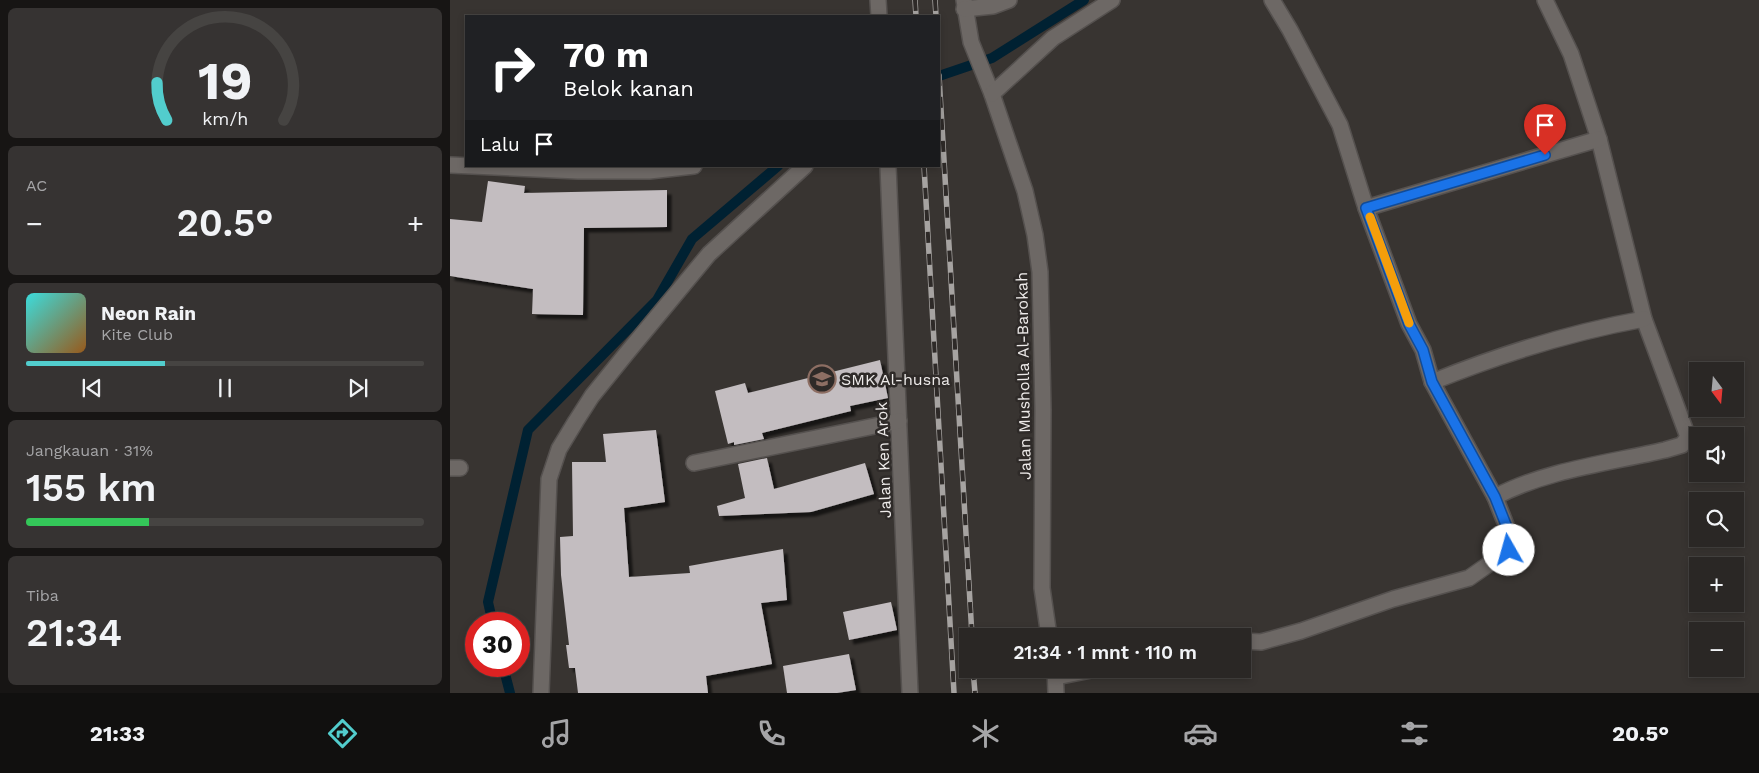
<!DOCTYPE html>
<html lang="id">
<head>
<meta charset="utf-8">
<style>
  body { margin:0; font-family:"Work Sans",sans-serif; background:#363332; color:#f1f3f6; height:100vh; display:flex; flex-direction:column; font-size:19px; white-space:nowrap }
  * { box-sizing:border-box; margin:0 }
  p { font-size:16px; color:#a5a5a7 }
  .icon { flex:none; width:28px; height:28px; fill:none; stroke:currentColor; stroke-width:2; stroke-linecap:round; stroke-linejoin:round }
  .map { position:relative; flex:1; overflow:hidden }
  .panel { display:flex; flex-direction:column; gap:8px; padding:8px; background:#171514; width:450px }
  .panel>* { flex:none }
  .top-card { position:absolute; left:15px; top:15px; width:475px; height:152px; border-radius:0px; box-shadow:0 2px 8px #0003,0 0 0 1px #464442; background:#202124; color:#fff; overflow:hidden }
  .needle { width:32px; rotate:164deg }
  .buttons { position:absolute; left:1239px; top:362px; display:grid; gap:10px }
  .buttons a { display:grid; place-items:center; width:55px; height:55px; border-radius:0px; background:#2a2725; box-shadow:0 2px 8px #0003,0 0 0 1px #464442; font-size:25px }
  .speed { position:absolute; left:15px; top:612px; display:flex; gap:10px; font-size:25px; font-weight:700; text-align:center }
  .speed>* { display:grid; place-content:center; width:65px; height:65px; border-radius:50%; background:#2a2725; box-shadow:0 2px 8px #0003,0 0 0 1px #464442; line-height:1 }
  .speed .limit { border:8px solid #d22; background:#fff; color:#111 }
  .pin { position:absolute; display:grid; place-items:center; width:42px; height:42px; color:#fff; margin:-51px -21px; border-radius:50% 50% 50% 0; rotate:-45deg; box-shadow:0 0 5px #0007 }
  .pin .icon { rotate:45deg }
  .me { position:absolute; width:55px; margin:-28px; rotate:353deg; stroke-linejoin:round; filter:drop-shadow(0 0 4px #0008) }
  .turn { display:flex; align-items:center; gap:18px; height:105px; padding:0 15px; font-size:22px }
  .turn .icon { width:65px; height:65px; stroke-width:2.5 }
  .turn b { display:block; font-size:35px; line-height:42px }
  .then { display:flex; align-items:center; height:48px; padding:0 15px; background:#0003; gap:10px; font-size:19px }
  .big { font-size:38px; font-weight:600; line-height:1.1 }
  .panel .widget { flex:1; display:flex; flex-direction:column; justify-content:center; gap:8px; min-width:0; padding:0 18px; border-radius:8px; background:#363332 }
  .panel .dial { align-items:center; gap:0 }
  .dial svg { height:130px; overflow:visible; fill:none; stroke:#464442; stroke-width:7; stroke-linecap:round; text-anchor:middle }
  .dial text { fill:#f1f3f6; stroke:none }
  .song { display:flex; align-items:center; gap:15px }
  .cover { width:60px; height:60px; border-radius:8px; background:linear-gradient(135deg,hsl(180 70% 55%),hsl(30 70% 35%)) }
  .played { height:5px; border-radius:2px; background:linear-gradient(90deg,#52cdcd 35%,#464442 35%) }
  .keys { display:flex; justify-content:space-around; direction:ltr }
  .heat { display:flex; justify-content:space-between; align-items:center; font-size:28px; direction:ltr }
  .charge { height:8px; border-radius:4px; background:linear-gradient(90deg,#34c759 31%,#464442 0) }
  .trip { position:absolute; left:509px; top:628px; width:292px; height:50px; border-radius:0px; background:#2a2725; box-shadow:0 2px 8px #0003,0 0 0 1px #464442; font-weight:600; line-height:50px; text-align:center }
  .tab-bar { display:flex; height:80px; justify-content:space-around; align-items:center; background:#11100f; color:#a5a5a7 }
  .tab-bar .icon { width:35px; height:35px }
  .tab-bar .active { color:#52cdcd }
  .tab-bar b { font-size:22px; color:#f1f3f6 }
  main { display:flex; flex:1; min-height:0 }
  .map>svg:first-child { display:block }
  .lines { fill:none; stroke-linecap:round; stroke-linejoin:round }
  .stream { stroke:#002132; stroke-width:10 }
  .building { fill:#c3bdc0; filter:url(#shadow) }
  .street-casing { stroke:#55514f; stroke-width:18 }
  .street { stroke:#6d6865; stroke-width:15 }
  .rail-casing { stroke:#a6a3a1; stroke-width:5.5 }
  .rail { stroke:#2e2a28; stroke-width:4; stroke-dasharray:11; stroke-linecap:butt }
  .route-casing { stroke:#114b97; stroke-width:12 }
  .route { stroke:#1a73e8; stroke-width:9 }
  .slow { stroke:#f59e0b; stroke-width:9 }
  .labels { text-anchor:middle; stroke-width:5; stroke-linejoin:round; paint-order:stroke }
  .street-label { font-size:16px; fill:#edeae9; stroke:#2e2a28 }
  .poi-label { font-size:16px; fill:#edeae9; stroke:#2e2a28; text-anchor:start }
</style>
</head>
<body>
<main>
<section class="panel">
<div class="widget dial"><svg viewBox="0 0 100 80">
<path d="M14 69A42 42 0 1 1 86 69"/>
<path d="M14 69A42 42 0 0 1 8 46" stroke="#52cdcd"/>
<text x="50" y="56" font-size="32" font-weight="700">19</text>
<text x="50" y="72" font-size="11">km/h</text>
</svg></div>
<div class="widget"><p>AC</p>
<div class="heat"><a>−</a><b class="big">20.5°</b><a>+</a></div>
</div>
<div class="widget">
<div class="song"><i class="cover"></i><div><b>Neon Rain</b><p>Kite Club</p></div></div>
<div class="played"></div>
<div class="keys"><svg class="icon" aria-label="previous" viewBox="0 0 24 24"><path d="M18 5L8 12l10 7zM5 5v14"/></svg><svg class="icon" aria-label="pause" viewBox="0 0 24 24"><path d="M8 5v14M16 5v14"/></svg><svg class="icon" aria-label="next" viewBox="0 0 24 24"><path d="M6 5l10 7-10 7zM19 5v14"/></svg></div>
</div>
<div class="widget"><p>Jangkauan · 31%</p><b class="big">155 km</b><div class="charge"></div></div>
<div class="widget"><p>Tiba</p><b class="big">21:34</b></div>
</section>
<div class="map">
<svg width="1309" height="693" viewBox="0 0 1309 693">
  <defs>
    <filter id="shadow"><feDropShadow dx="4.5" dy="4.5" stdDeviation="1" flood-color="#0009"/></filter>
  </defs>
  <rect width="100%" height="100%" fill="#383431"/>
  <g class="lines">
    <g class="stream">
      <path d="M 489,76 L 542,58 L 634,0"/>
      <path d="M 43,624 L 38,602 L 78,430 L 207,300 L 242,239 L 328,166"/>
      <path d="M 53,666 L 60,693"/>
    </g>
  </g>
  <g class="building">
    <path d="M 38,181 L 75,186 L 74,193 L 217,190 L 217,227 L 134,228 L 133,315 L 82,314 L 83,289 L 0,276 L 0,219 L 32,222 Z"/>
    <path d="M 430,360 L 438,398 L 400,406 L 401,411 L 312,433 L 314,439 L 284,445 L 284,442 L 278,444 L 265,391 L 295,383 L 298,393 Z"/>
    <path d="M 206,430 L 215,502 L 174,508 L 179,577 L 240,573 L 239,566 L 333,549 L 337,600 L 311,603 L 322,664 L 256,676 L 258,693 L 128,693 L 125,668 L 119,668 L 116,645 L 119,645 L 111,575 L 110,537 L 123,536 L 122,462 L 156,462 L 153,434 Z"/>
    <path d="M 317,458 L 324,489 L 415,463 L 424,494 L 361,512 L 269,516 L 267,506 L 295,498 L 288,464 Z"/>
    <path d="M 441,602 L 447,630 L 399,640 L 393,612 Z"/>
    <path d="M 399,654 L 406,690 L 387,693 L 337,693 L 333,666 Z"/>
  </g>
  <g class="lines">
    <g class="street-casing">
      <g id="street">
        <path d="M 428,0 L 429,16"/>
        <path d="M 514,0 L 521,42 L 542,94 L 575,191 L 585,235 L 590,272 L 593,410 L 592,588 L 599,636"/>
        <path d="M 822,0 L 840,30 L 890,125 L 916,208 L 959,324 L 973,350 L 982,382 L 1045,497 C 1096,470 1159,463 1215,450 L 1232,445 L 1238,437 L 1194,319 L 1149,139 L 1121,54 L 1095,0"/>
        <path d="M 514,9 L 543,6 L 559,0"/>
        <path d="M 542,94 L 603,38 L 662,0"/>
        <path d="M 0,165 L 128,171 L 199,171 L 244,166"/>
        <path d="M 438,166 L 460,693"/>
        <path d="M 916,208 L 1149,139"/>
        <path d="M 982,382 C 1049,355 1122,332 1194,319"/>
        <path d="M 244,463 L 449,421"/>
        <path d="M 0,468 L 10,468"/>
        <path d="M 792,641 L 811,642 L 851,631 L 943,599 L 1019,578 L 1059,550 L 1062,540 L 1045,497"/>
        <path d="M 605,669 L 606,693"/>
        <path d="M 606,677 L 646,669"/>
        <path d="M 91,693 L 99,479 L 109,449 L 126,421 L 142,396 L 176,354 L 259,254 L 355,166"/>
      </g>
    </g>
    <use href="#street" class="street"/>
    <g class="rail-casing">
      <g id="rail">
        <path d="M 465,0 L 466,16"/>
        <path d="M 485,0 L 486,16"/>
        <path d="M 489,75 L 522,636"/>
        <path d="M 474,166 L 504,693"/>
        <path d="M 523,669 L 525,693"/>
      </g>
    </g>
    <use href="#rail" class="rail"/>
  </g>
  <g class="lines">
    <g class="route-casing">
      <path id="route" d="M 1059,550 L 1062,540 L 1045,497 L 982,382 L 973,350 L 959,324 L 916,208 L 1095,155"/>
    </g>
    <use href="#route" class="route"/>
    <path class="slow" d="M 920,217 L 959,323"/>
  </g>
  <defs>
    <g id="school-ring" transform="scale(1.4375)"><circle r="9.5" fill="#2e2a28" stroke="#8d6e63" stroke-width="1.5"/><path d="M0-5L7-2L0 1L-7-2ZM-4 1L0 2.5L4 1V4Q0 6-4 4Z" fill="#8d6e63"/></g>
  </defs>
  <g fill-rule="evenodd">
    <use href="#school-ring" x="372" y="379"/>
  </g>
  <g class="labels">
    <g class="street-label">
      <text transform="translate(573 376) rotate(-91)" y="6">Jalan Musholla Al-Barokah</text>
      <text transform="translate(433 460) rotate(-92)" y="6">Jalan Ken Arok</text>
    </g>
    <g class="poi-label">
      <text x="391" y="385">SMK Al-husna</text>
    </g>
  </g>
</svg>
<div class="buttons">
<a><svg class="needle" viewBox="-14 -14 28 28"><path d="M0-13l5 13h-10z" fill="#e53935"/><path d="M0 13l5-13h-10z" fill="#a5a5a7"/></svg></a>
<a><svg class="icon" aria-label="sound" viewBox="0 0 24 24"><path d="M4 9h4l5-4v14l-5-4H4zM17 9q2 3 0 6"/></svg></a>
<a><svg class="icon" aria-label="search" viewBox="0 0 24 24"><circle cx="10" cy="10" r="6"/><path d="M15 15l6 6"/></svg></a>
<a>+</a>
<a>−</a>
</div>
<div class="speed"><div class="limit">30</div></div>
<div class="pin" style="left:1095px;top:155px;background:#d93025"><svg class="icon" aria-label="arrive" viewBox="0 0 24 24"><path d="M6 21V4h12l-3 4 3 4H6"/></svg></div>
<svg class="me" style="left:1059px;top:550px" viewBox="-20 -20 40 40"><circle r="19" fill="#fff"/><path d="M0-13L10 11 0 6-10 11z" fill="#1a73e8"/></svg>
<div class="trip">21:34 · 1 mnt · 110 m</div>
<div class="top-card">
<div class="turn"><svg class="icon" aria-label="right" viewBox="0 0 24 24"><path d="M7 20v-9h11M14 6l5 5-5 5"/></svg><div><b>70 m</b>Belok kanan</div></div>
<div class="then">Lalu<svg class="icon" aria-label="arrive" viewBox="0 0 24 24"><path d="M6 21V4h12l-3 4 3 4H6"/></svg></div>
</div>
</div>
</main>
<nav class="tab-bar">
<b>21:33</b>
<svg class="icon active" aria-label="directions" viewBox="0 0 24 24"><path d="M12 3l9 9-9 9-9-9zM9 14v-3h6M13 9l2 2-2 2"/></svg>
<svg class="icon" aria-label="music" viewBox="0 0 24 24"><path d="M9 18V5l10-2v13"/><circle cx="6" cy="18" r="3"/><circle cx="16" cy="16" r="3"/></svg>
<svg class="icon" aria-label="phone" viewBox="0 0 24 24"><path d="M5 4h4l2 5-3 2q2 4 5 5l2-3 5 2v4C11 20 4 13 5 4z"/></svg>
<svg class="icon" aria-label="climate" viewBox="0 0 24 24"><path d="M12 3v18M4 7l16 10M4 17L20 7"/></svg>
<svg class="icon" aria-label="car" viewBox="0 0 24 24"><path d="M5 17H2v-5l4-1 3-4h7l3 4 3 1v5h-3M9 17h6M6 11h13"/><circle cx="7" cy="17" r="2"/><circle cx="17" cy="17" r="2"/></svg>
<svg class="icon" aria-label="filters" viewBox="0 0 24 24"><path d="M4 7h16M4 17h16"/><circle cx="9" cy="7" r="2"/><circle cx="15" cy="17" r="2"/></svg>
<b>20.5°</b>
</nav>
</body>
</html>
